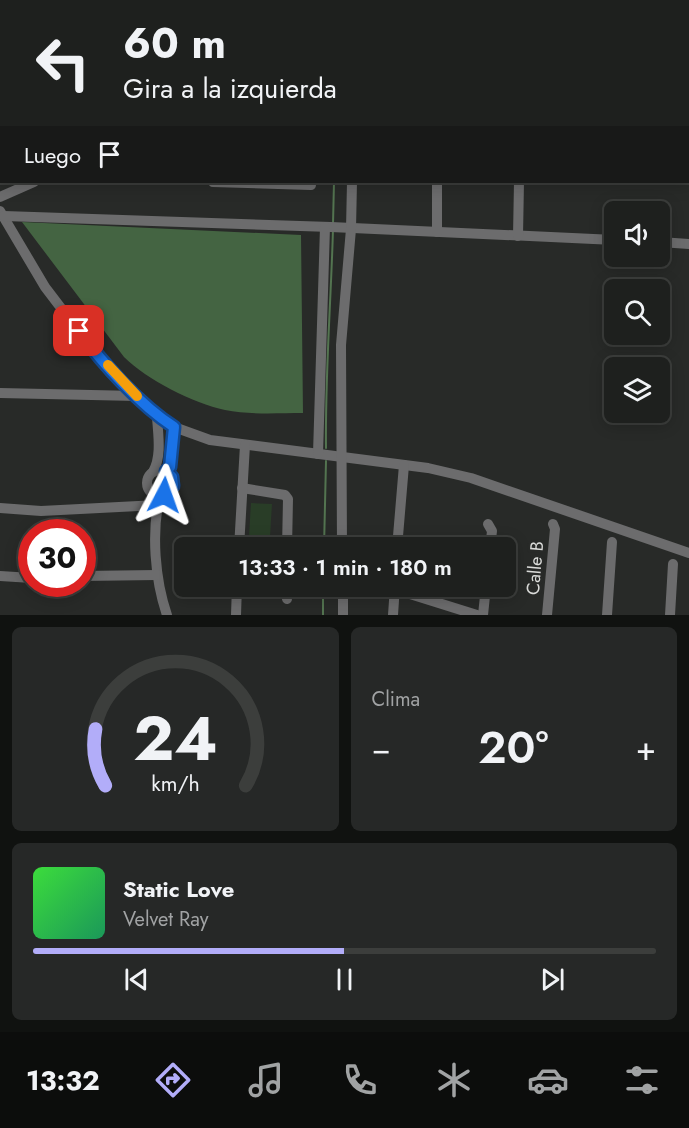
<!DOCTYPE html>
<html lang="es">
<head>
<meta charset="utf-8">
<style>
  body { margin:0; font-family:Jost,sans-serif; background:#262827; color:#f1f3f6; height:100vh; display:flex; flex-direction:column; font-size:22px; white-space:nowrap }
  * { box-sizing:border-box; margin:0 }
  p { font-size:20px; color:#a1a3a4 }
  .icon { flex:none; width:33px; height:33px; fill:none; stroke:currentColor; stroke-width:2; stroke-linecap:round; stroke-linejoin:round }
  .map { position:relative; height:615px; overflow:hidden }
  .panel { display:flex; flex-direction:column; gap:12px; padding:12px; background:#101210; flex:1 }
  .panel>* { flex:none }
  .guide { position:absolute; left:0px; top:0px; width:690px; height:183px; box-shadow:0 3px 15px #0003,0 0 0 2px #3c3e3c; background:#1e201e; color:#f1f3f6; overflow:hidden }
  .tools { position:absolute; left:604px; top:201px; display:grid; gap:12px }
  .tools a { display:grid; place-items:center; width:66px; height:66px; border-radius:9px; background:#1e201e; box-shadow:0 3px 15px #0003,0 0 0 2px #3c3e3c; font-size:30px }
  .speed { position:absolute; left:18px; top:519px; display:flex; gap:12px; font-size:30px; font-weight:700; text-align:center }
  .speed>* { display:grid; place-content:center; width:78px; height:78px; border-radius:50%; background:#1e201e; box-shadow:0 3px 15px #0003,0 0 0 2px #3c3e3c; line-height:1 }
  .speed .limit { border:9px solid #d22; background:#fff; color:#111 }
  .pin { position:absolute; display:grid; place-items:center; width:51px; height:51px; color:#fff; margin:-26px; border-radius:12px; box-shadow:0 3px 9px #0006 }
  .me { position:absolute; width:66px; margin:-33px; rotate:4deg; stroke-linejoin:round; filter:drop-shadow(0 0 4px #0008) }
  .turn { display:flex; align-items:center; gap:21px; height:126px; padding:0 24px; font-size:27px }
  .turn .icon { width:78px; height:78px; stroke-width:2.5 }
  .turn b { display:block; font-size:42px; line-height:51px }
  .then { display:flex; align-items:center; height:57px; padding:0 24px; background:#0003; gap:12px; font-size:22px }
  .big { font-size:45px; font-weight:600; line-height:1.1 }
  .panel .tile { flex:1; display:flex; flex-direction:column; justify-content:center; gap:9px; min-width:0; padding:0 21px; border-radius:9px; background:#262827 }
  .panel .dial { align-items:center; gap:0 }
  .dial svg { height:156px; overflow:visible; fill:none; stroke:#3c3e3c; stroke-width:7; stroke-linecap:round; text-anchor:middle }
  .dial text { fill:#f1f3f6; stroke:none }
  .song { display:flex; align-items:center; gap:18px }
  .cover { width:72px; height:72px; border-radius:9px; background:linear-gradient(135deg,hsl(120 70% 55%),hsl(150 70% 35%)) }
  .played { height:6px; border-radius:3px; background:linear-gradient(90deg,#b2adf9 50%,#3c3e3c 50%) }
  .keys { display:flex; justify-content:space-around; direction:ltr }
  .heat { display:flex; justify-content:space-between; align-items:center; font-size:33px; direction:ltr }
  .panel .tiles { flex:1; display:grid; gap:12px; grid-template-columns:1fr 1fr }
  .tile:last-child { grid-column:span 2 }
  .trip { position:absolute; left:174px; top:537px; width:342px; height:60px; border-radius:9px; background:#1e201e; box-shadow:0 3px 15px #0003,0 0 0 2px #3c3e3c; font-weight:600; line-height:60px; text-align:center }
  .tab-bar { display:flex; height:96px; justify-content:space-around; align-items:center; background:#0c0d0c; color:#a1a3a4 }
  .tab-bar .icon { width:42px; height:42px }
  .tab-bar .selected { color:#b2adf9 }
  .tab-bar b { font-size:27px; color:#f1f3f6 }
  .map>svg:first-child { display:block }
  .green { fill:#293d27 }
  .forest { fill:#446442 }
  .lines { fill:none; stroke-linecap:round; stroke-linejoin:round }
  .stream { stroke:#537450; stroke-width:2 }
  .minor { stroke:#6c6c6d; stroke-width:10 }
  .route-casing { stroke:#114b97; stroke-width:15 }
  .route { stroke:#1a73e8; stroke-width:10 }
  .slow { stroke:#f59e0b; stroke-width:10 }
  .labels { text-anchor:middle; stroke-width:6; stroke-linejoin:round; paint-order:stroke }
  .street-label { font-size:18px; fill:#dadbd9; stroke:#282a28 }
</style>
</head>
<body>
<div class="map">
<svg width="689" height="615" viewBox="0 0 689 615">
  <rect width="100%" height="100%" fill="#282a28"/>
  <path class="green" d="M 251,503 L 272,504 L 270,537 L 249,536 Z"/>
  <path class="forest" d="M 22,222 L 301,235 L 303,413 C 278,413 249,415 225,410 C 193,403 147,380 124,357 Z"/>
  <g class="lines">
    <g class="stream">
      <path d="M 339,2 L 339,0"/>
      <path d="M 333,224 L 334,182"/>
      <path d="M 326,448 C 325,375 331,302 333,229"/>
      <path d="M 324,548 L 326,461"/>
      <path d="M 323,586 L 323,615"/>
    </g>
    <g class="minor">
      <path d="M 409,0 L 409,2"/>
      <path d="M 355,1 L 356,2"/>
      <path d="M 99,2 L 100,0"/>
      <path d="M 279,2 L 279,0"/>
      <path d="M 506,2 L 506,0"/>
      <path d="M 649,2 L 649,0"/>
      <path d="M 0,10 L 2,10"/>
      <path d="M 0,48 L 2,48"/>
      <path d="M 213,182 L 311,185"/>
      <path d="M 0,197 L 34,182"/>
      <path d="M 0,211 L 45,287 L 90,346 L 157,417 L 174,427 L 210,440 L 428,468 L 471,478 L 689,553"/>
      <path d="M 4,216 L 331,227 L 615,240"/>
      <path d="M 437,232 L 437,182"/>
      <path d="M 518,236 L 519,182"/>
      <path d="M 660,242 L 689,244"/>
      <path d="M 0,393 L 137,396"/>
      <path d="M 318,454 L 325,227"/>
      <circle cx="160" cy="483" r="13"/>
      <path d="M 166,471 L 170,467 L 174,427"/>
      <path d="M 153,472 C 162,456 158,434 157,417"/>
      <path d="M 242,488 L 285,495 L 288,499 L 287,548"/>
      <path d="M 160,495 C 151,532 155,580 167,615"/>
      <path d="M 0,508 L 41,511 L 158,505"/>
      <path d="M 488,524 L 492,531 L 490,548"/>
      <path d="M 239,548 L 245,445"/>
      <path d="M 342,548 L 341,345 L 351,229 L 352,182"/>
      <path d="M 397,548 L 404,465"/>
      <path d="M 0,576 L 32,578"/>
      <path d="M 82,576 L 157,575"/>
      <path d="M 285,586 L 287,599"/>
      <path d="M 343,586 L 343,615"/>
      <path d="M 394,589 L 477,615"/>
      <path d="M 236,615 L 237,586"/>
      <path d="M 393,615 L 395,586"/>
      <path d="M 483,615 L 486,586"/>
      <path d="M 547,615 L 555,529 L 553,524"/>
      <path d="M 607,615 L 612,542"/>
      <path d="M 670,615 L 673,564"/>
    </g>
  </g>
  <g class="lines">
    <g class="route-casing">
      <path id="route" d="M 79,331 C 103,364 140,405 174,427 L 170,467 L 166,471 L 172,477 L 173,486 L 164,495"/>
    </g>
    <use href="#route" class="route"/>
    <path class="slow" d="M 108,365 L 137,396"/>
  </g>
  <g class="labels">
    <g class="street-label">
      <text transform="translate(535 568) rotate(-85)" y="6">Calle B</text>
    </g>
  </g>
</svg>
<div class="tools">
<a><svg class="icon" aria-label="sound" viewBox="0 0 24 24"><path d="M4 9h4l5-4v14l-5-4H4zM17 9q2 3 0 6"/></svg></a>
<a><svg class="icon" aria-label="search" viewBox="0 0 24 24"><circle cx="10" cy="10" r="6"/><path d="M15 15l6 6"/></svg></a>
<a><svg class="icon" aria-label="layers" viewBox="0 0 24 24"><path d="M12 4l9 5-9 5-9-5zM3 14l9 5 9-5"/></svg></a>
</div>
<div class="speed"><div class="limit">30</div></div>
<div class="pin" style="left:79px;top:331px;background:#d93025"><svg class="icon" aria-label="arrive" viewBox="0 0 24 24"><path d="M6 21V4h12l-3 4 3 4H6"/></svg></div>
<svg class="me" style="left:164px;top:495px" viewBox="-20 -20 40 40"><path d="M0-17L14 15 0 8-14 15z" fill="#1a73e8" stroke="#fff" stroke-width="4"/></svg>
<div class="trip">13:33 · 1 min · 180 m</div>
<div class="guide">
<div class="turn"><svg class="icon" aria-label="left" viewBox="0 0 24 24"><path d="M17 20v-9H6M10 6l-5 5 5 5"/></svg><div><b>60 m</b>Gira a la izquierda</div></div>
<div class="then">Luego<svg class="icon" aria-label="arrive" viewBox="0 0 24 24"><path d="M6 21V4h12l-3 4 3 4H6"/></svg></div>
</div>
</div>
<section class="panel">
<div class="tiles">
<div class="tile dial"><svg viewBox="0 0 100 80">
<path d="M14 69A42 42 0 1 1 86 69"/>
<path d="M14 69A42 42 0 0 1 9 40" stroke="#b2adf9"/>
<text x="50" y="56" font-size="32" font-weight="700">24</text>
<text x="50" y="72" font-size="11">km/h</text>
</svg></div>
<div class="tile"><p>Clima</p>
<div class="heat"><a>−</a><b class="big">20°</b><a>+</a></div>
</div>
<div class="tile">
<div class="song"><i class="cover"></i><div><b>Static Love</b><p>Velvet Ray</p></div></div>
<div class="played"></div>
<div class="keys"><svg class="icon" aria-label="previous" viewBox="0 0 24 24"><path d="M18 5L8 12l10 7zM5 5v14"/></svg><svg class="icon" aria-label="pause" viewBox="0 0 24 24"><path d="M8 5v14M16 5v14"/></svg><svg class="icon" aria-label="next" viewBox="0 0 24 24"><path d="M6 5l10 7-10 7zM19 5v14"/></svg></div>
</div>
</div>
</section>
<nav class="tab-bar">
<b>13:32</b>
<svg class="icon selected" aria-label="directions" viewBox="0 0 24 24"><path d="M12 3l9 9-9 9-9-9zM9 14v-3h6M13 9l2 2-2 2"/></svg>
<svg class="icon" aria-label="music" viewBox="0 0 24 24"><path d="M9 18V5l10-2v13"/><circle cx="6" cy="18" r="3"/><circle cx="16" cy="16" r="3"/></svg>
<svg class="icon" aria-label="phone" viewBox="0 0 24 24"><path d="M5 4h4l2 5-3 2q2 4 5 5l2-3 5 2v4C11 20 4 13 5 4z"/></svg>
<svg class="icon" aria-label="climate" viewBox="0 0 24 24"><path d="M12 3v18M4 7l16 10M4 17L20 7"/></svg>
<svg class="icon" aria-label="car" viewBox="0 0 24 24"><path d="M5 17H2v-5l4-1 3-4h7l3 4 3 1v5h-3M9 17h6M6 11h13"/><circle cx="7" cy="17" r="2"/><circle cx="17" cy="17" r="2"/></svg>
<svg class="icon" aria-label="filters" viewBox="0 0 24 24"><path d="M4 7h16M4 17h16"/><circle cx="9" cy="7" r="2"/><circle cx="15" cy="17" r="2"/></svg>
</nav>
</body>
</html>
